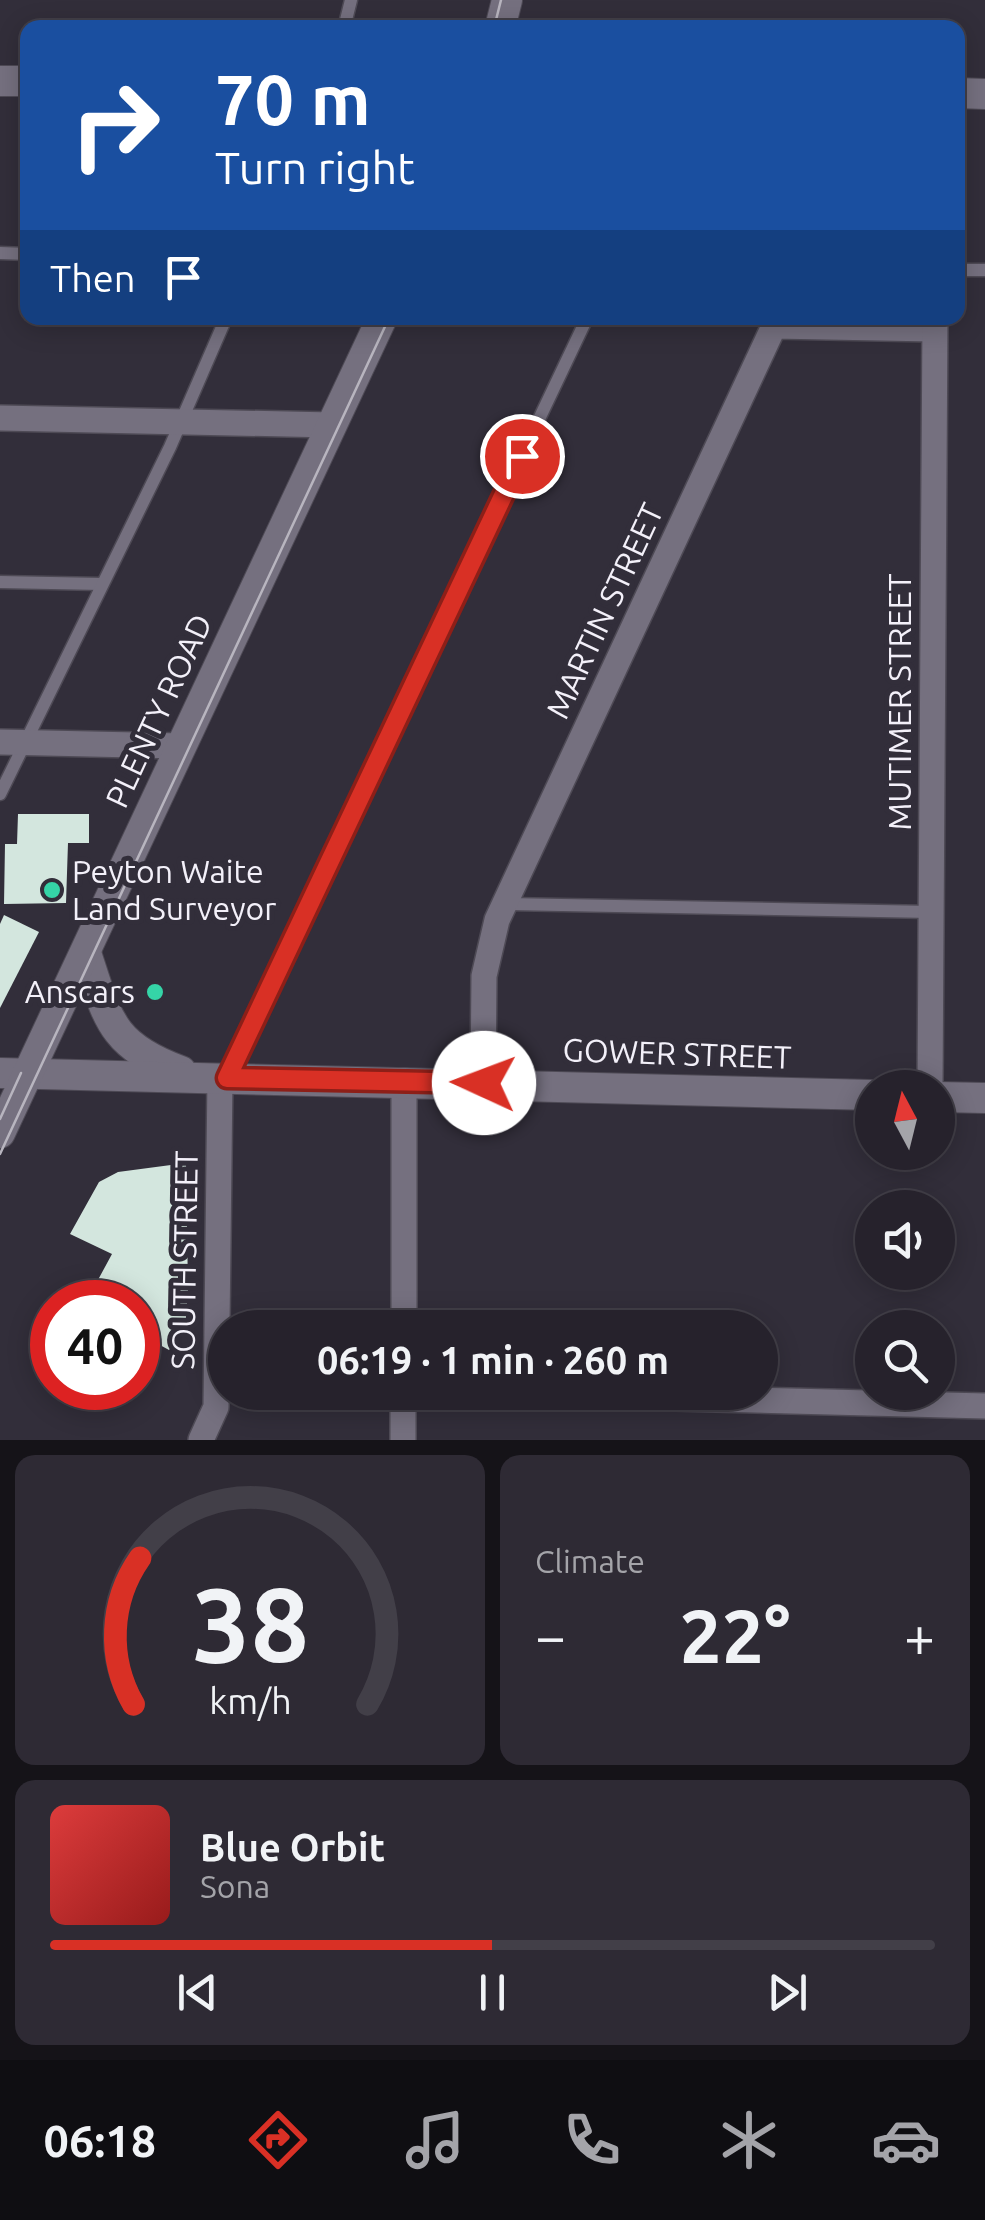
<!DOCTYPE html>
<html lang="en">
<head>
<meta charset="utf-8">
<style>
  body { margin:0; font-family:Ubuntu,sans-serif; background:#2e2a34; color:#f1f3f6; height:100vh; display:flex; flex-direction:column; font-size:38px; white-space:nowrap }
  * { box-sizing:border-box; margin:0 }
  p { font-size:32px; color:#a4a4a9 }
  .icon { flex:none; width:55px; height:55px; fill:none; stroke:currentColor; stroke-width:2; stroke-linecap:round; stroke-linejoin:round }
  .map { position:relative; height:1440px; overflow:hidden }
  .panel { display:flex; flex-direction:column; gap:15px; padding:15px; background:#151318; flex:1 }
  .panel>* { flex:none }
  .guide { position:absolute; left:20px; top:20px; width:945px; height:305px; border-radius:20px; box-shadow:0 5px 25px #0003,0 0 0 2px #423f48; background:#1a4fa0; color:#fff; overflow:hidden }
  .needle { width:65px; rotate:353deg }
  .controls { position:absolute; left:855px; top:1070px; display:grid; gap:20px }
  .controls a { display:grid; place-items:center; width:100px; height:100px; border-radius:50%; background:#26222c; box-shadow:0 5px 25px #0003,0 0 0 2px #423f48; font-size:50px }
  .speed { position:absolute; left:30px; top:1280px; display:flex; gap:20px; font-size:50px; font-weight:700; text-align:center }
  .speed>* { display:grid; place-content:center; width:130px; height:130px; border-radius:50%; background:#26222c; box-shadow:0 5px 25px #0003,0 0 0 2px #423f48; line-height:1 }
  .speed .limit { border:15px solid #d22; background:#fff; color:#111 }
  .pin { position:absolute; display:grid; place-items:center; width:85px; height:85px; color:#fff; margin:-42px; border:5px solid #fff; border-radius:50%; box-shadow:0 2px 10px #0007 }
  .me { position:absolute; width:110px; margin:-55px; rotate:272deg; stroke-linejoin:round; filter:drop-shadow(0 0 8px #0008) }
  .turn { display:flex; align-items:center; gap:35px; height:210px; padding:0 30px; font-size:45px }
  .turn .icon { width:130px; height:130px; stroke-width:2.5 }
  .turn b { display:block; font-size:70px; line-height:85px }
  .then { display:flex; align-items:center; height:95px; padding:0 30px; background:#0003; gap:20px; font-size:38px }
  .big { font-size:75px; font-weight:600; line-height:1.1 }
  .panel .card { flex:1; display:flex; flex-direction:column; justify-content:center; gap:15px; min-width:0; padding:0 35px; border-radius:20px; background:#2e2a34 }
  .panel .dial { align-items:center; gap:0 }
  .dial svg { height:260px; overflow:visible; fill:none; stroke:#423f48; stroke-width:7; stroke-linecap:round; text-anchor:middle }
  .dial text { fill:#f1f3f6; stroke:none }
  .song { display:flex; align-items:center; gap:30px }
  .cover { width:120px; height:120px; border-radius:15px; background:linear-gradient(135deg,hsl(0 70% 55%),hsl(0 70% 35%)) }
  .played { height:10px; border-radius:5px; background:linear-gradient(90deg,#d93025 50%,#423f48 50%) }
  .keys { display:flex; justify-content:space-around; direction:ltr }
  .heat { display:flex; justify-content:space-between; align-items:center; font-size:55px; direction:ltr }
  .panel .tiles { flex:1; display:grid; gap:15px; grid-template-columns:1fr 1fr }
  .card:last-child { grid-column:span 2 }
  .trip { position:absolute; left:208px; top:1310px; width:570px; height:100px; border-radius:50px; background:#26222c; box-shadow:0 5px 25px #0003,0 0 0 2px #423f48; font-weight:600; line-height:100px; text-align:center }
  .tabs { display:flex; height:160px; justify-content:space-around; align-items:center; background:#0f0e12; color:#a4a4a9 }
  .tabs .icon { width:70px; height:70px }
  .tabs .active { color:#d93025 }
  .tabs b { font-size:45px; color:#f1f3f6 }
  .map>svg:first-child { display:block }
  .building { fill:#d3e6de }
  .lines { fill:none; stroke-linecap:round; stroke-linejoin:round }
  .lane-casing { stroke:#4e4a55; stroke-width:15 }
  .street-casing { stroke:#4e4a55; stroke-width:28 }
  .secondary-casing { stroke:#4e4a55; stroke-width:32 }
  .lane { stroke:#75707f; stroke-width:12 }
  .street { stroke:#75707f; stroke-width:25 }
  .secondary { stroke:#75707f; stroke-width:30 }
  .tram { stroke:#b8b5bf; stroke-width:2.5 }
  .route-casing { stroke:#8d1f18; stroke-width:25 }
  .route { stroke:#d93025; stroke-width:18 }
  .poi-dot { fill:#35d4a7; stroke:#322e3a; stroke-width:4 }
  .labels { text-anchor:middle; stroke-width:10; stroke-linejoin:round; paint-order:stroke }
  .street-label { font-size:32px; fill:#f3f0f9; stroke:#322e3a }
  .poi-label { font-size:32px; fill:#f3f0f9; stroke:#322e3a; text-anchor:start }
</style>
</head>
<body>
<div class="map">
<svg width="985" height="1440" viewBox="0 0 985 1440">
  <rect width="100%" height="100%" fill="#322e3a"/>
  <g class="building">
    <path d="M 18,814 L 89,814 L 89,843 L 68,843 L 66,903 L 4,904 L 5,844 L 17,844 Z"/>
    <path d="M 4,915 L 39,932 L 0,1008 L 0,924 Z"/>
    <path d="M 186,1163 L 188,1290 L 185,1330 L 169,1350 L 138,1333 L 138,1302 L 86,1302 L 112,1254 L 70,1234 L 99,1182 L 118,1172 Z"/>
  </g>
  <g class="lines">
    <g class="lane-casing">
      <g id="lane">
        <path d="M 344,28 L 351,0"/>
        <path d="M 0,253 L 28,254"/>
        <path d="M 958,270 L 985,270"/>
        <path d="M 0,582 L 102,584"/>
        <path d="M 0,794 L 170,447 L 226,318"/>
        <path d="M 504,904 L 931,912"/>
        <path d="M 227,1077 L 587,318"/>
      </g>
    </g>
    <g class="street-casing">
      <g id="street">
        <path d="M 0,418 L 332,425"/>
        <path d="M 0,742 L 181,746"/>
        <path d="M 483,1083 L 484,976 L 497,920 L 774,326 L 934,329"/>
        <path d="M 930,1088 L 935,318"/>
        <path d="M 404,1328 L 404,1081"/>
        <path d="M 442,1392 L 985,1406"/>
        <path d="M 201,1440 L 216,1407 L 220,1077"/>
        <path d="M 403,1440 L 403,1392"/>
      </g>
    </g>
    <g class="secondary-casing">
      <g id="secondary">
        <path d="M 500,28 L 507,0"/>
        <path d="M 0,81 L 28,81"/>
        <path d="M 958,93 L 985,94"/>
        <path d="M 86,953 C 108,1019 110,1045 181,1071"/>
        <path d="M 0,1073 L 872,1095"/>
        <path d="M 938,1097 L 985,1098"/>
        <path d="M 0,1133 L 382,318"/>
      </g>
    </g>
    <use href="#lane" class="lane"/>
    <use href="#street" class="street"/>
    <use href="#secondary" class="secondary"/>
    <g class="tram">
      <path d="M 494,28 L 501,0"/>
      <path d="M 0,1119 L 21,1073"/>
      <path d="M 0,1154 L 389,318"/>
    </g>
  </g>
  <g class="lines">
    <g class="route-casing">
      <path id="route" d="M 484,1083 L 227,1078 L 522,456"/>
    </g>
    <use href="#route" class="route"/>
  </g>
  <g class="poi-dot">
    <circle cx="52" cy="890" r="10"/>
    <circle cx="155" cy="992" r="10"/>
  </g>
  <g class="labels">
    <g class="street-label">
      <text transform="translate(605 611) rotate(-65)" y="11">MARTIN STREET</text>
      <text transform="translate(900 702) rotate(-90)" y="11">MUTIMER STREET</text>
      <text transform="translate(159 711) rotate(-65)" y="11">PLENTY ROAD</text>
      <text transform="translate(677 1054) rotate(2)" y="11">GOWER STREET</text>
      <text transform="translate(185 1260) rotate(-89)" y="11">SOUTH STREET</text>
    </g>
    <g class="poi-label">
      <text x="72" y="883">Peyton Waite<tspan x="72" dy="37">Land Surveyor</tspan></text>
      <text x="135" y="1003" text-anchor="end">Anscars</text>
    </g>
  </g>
</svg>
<div class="controls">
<a><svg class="needle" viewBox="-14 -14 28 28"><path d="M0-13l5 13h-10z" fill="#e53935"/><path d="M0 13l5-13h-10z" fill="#a4a4a9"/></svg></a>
<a><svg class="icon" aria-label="sound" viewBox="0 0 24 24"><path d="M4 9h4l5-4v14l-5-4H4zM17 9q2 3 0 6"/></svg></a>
<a><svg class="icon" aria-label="search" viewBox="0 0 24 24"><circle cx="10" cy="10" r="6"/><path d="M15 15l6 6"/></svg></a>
</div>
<div class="speed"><div class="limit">40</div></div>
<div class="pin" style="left:522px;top:456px;background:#d93025"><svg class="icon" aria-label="arrive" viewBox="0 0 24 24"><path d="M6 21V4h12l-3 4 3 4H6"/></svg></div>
<svg class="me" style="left:484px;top:1083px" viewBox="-20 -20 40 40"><circle r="19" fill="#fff"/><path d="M0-13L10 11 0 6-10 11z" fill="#d93025"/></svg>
<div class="trip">06:19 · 1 min · 260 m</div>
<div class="guide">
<div class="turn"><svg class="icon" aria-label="right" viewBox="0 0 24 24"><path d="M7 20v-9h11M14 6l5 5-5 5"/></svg><div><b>70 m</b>Turn right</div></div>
<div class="then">Then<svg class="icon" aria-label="arrive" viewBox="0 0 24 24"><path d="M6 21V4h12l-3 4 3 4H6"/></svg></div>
</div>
</div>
<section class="panel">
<div class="tiles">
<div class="card dial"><svg viewBox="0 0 100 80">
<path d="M14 69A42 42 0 1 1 86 69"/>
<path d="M14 69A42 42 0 0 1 16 24" stroke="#d93025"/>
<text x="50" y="56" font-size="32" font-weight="700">38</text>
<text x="50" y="72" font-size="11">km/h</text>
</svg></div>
<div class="card"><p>Climate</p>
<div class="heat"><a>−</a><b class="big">22°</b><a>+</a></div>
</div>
<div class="card">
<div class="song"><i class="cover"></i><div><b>Blue Orbit</b><p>Sona</p></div></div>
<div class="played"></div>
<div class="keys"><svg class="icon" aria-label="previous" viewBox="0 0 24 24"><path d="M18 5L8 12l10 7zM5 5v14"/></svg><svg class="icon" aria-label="pause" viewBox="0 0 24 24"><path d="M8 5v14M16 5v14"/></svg><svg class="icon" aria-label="next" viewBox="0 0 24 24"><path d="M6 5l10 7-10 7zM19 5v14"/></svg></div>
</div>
</div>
</section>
<nav class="tabs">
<b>06:18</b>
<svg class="icon active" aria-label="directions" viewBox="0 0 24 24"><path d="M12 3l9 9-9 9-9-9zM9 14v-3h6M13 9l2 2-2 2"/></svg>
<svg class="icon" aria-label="music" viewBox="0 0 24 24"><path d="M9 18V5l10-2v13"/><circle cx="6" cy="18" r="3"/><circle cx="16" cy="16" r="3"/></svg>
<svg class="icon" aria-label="phone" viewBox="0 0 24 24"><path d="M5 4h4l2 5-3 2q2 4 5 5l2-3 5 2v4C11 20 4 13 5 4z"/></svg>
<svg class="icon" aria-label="climate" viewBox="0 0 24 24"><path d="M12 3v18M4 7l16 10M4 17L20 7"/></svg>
<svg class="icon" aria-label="car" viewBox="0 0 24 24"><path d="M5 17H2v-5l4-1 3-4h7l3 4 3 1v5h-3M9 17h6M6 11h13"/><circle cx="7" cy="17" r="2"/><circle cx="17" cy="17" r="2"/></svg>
</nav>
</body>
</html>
